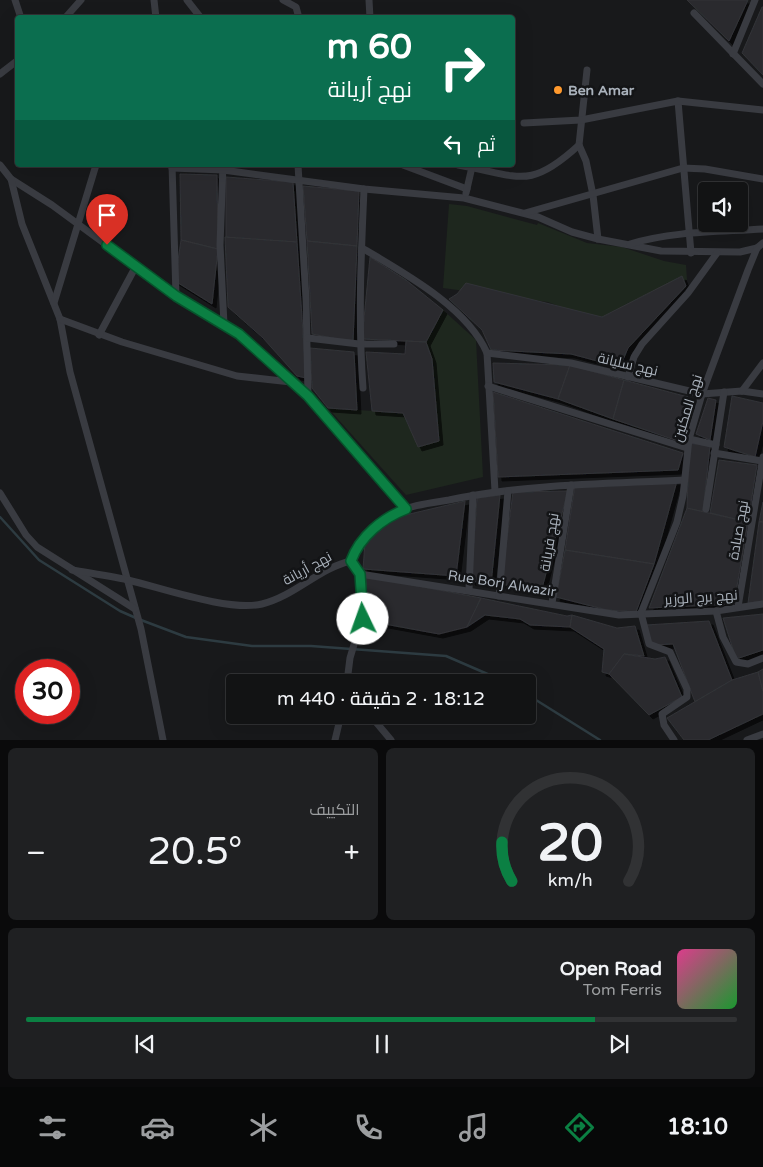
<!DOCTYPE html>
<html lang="ar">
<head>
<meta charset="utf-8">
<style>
  body { margin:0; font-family:"Varela Round",Cairo,sans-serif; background:#1f2022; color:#f1f3f6; direction:rtl; height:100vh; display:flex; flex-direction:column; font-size:19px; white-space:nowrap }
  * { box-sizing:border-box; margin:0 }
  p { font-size:16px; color:#9c9ea0 }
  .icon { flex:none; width:28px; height:28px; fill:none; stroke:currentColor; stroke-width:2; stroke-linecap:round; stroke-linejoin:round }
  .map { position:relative; height:740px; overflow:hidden; direction:ltr }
  .sheet { display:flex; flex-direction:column; gap:8px; padding:8px; background:#0a0a0b; flex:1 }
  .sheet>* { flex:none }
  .guide { position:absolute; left:15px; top:15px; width:500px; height:152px; border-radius:5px; box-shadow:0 5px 20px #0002,0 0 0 1px #313234; direction:rtl; background:#0b6e4f; color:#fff; overflow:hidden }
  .buttons { position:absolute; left:698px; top:182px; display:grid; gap:10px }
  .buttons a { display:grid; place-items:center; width:50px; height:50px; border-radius:5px; background:#121314; box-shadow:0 5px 20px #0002,0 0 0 1px #313234; font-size:25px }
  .speed { position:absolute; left:15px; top:659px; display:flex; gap:10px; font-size:25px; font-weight:700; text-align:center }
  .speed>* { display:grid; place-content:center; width:65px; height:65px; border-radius:50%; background:#121314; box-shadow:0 5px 20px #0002,0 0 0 1px #313234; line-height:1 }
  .speed .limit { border:8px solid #d22; background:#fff; color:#111 }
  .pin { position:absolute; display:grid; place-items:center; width:42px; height:42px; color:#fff; margin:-51px -21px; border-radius:50% 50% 50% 0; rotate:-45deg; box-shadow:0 0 5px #0007 }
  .pin .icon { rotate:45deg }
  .me { position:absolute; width:55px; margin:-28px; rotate:357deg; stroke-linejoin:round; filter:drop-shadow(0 0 4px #0008) }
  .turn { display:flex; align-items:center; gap:18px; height:105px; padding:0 20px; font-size:22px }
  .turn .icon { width:65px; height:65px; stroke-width:2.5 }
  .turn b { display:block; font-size:35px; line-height:42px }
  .then { display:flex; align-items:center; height:48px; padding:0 20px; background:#0003; gap:10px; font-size:19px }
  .big { font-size:38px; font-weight:600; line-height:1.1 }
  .sheet .card { flex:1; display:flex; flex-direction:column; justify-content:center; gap:8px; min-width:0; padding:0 18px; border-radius:8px; background:#1f2022 }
  .sheet .dial { align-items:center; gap:0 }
  .dial svg { height:130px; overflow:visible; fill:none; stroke:#313234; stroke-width:7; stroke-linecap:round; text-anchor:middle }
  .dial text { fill:#f1f3f6; stroke:none }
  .song { display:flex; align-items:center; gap:15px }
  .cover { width:60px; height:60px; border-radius:8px; background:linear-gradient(135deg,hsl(330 70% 55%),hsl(130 70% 35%)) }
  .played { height:5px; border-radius:2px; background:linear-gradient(90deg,#0b8043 80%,#313234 80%) }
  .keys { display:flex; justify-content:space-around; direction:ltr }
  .heat { display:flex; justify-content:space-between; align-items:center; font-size:28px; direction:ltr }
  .sheet .tiles { flex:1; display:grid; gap:8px; grid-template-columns:1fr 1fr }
  .card:last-child { grid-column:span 2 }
  .trip { position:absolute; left:226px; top:674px; width:310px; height:50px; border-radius:5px; background:#121314; box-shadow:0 5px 20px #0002,0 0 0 1px #313234; font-weight:600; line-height:50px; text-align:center; direction:rtl }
  .dock { display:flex; height:80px; justify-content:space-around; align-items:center; background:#070808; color:#9c9ea0 }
  .dock .icon { width:35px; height:35px }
  .dock .current { color:#0b8043 }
  .dock b { font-size:22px; color:#f1f3f6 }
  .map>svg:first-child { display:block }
  .green { fill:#1e271e }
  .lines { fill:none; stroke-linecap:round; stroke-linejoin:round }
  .stream { stroke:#2d3b41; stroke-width:2.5 }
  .building { fill:#2b2c2f; stroke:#323337; filter:url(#shadow) }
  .street { stroke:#393b41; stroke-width:7 }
  .route-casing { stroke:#07532c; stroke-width:12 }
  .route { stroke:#0b8043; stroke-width:9 }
  .poi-dot { fill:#ff992d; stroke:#131416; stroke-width:2 }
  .labels { text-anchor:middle; stroke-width:5; stroke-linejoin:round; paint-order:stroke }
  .poi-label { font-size:14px; font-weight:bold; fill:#aab2bc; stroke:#131416; text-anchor:start }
  .street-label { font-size:14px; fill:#aab2bc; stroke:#131416 }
</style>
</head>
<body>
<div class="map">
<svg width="763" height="740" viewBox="0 0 763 740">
  <defs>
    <filter id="shadow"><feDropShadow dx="4" dy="4" stdDeviation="0" flood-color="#0009"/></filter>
  </defs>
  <rect width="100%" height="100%" fill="#18191b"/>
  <g class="green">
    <path d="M 449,204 L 467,206 L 537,225 L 538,223 L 587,243 L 622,247 L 664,261 L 686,265 L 687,280 L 621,312 L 603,323 L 548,302 L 443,288 Z"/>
    <path d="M 443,310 L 476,340 L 483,477 L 406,495 L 328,408 L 403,413 L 418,447 L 439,441 L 432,359 L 426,342 Z"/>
  </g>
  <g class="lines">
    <g class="stream">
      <path d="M 0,517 L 39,560 L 120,611 L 136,618"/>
      <path d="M 141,620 L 186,637 L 252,646 L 311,646 L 446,656 L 506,682"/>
      <path d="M 528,695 L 600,740"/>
    </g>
  </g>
  <g class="building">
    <path d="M 687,0 L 748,0 L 729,41 Z"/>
    <path d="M 762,7 L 763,7 L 763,75 L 742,53 Z"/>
    <path d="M 180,174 L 217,175 L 218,249 L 181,240 Z"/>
    <path d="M 226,177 L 293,182 L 297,242 L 226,238 Z"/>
    <path d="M 303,186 L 359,191 L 357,246 L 307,241 Z"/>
    <path d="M 225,237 L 297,242 L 306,378 L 297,376 L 263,338 L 228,307 Z"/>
    <path d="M 181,240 L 218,249 L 212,304 L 175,281 Z"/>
    <path d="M 307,241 L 357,246 L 353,342 L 312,334 Z"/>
    <path d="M 370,257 L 406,280 L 443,310 L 426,342 L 362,339 Z"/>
    <path d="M 682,276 L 686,286 L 628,348 L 620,367 L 571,354 L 491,350 L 482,330 L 449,299 L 457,294 L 466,283 L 602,317 Z"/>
    <path d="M 406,341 L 426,342 L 432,359 L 439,441 L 418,447 L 403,413 L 372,411 L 366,352 L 405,354 Z"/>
    <path d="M 310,348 L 354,352 L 357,410 L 328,408 L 312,388 Z"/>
    <path d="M 493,363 L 570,365 L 558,399 L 494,382 Z"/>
    <path d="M 570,365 L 624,380 L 613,419 L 558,399 Z"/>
    <path d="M 624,380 L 688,397 L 681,442 L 613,419 Z"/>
    <path d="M 493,392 L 683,453 L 678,470 L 498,477 Z"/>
    <path d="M 732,396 L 763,403 L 763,421 L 755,457 L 724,447 Z"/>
    <path d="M 708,398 L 716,400 L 710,440 L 696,434 Z"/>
    <path d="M 689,443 L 710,446 L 703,512 L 687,508 Z"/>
    <path d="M 719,460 L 757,465 L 748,522 L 710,513 Z"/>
    <path d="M 677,481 L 654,564 L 565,550 L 575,485 Z"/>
    <path d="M 568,491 L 541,592 L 501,584 L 513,492 Z"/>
    <path d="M 500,495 L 491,584 L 471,581 L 477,498 Z"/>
    <path d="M 465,501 L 456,576 L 363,569 L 365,542 L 381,528 L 384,520 Z"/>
    <path d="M 763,502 L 763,522 L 759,522 Z"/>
    <path d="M 687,508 L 748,522 L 734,604 L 649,608 Z"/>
    <path d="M 759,522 L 763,522 L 763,601 L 748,603 Z"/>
    <path d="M 565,550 L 654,564 L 636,612 L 607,610 L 556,597 Z"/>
    <path d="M 366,576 L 481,598 L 467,627 L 439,634 L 368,621 Z"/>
    <path d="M 481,598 L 567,616 L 572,615 L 570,627 L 530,625 L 520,619 L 485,615 L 467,627 Z"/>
    <path d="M 763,614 L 763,650 L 736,659 L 723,618 Z"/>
    <path d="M 572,615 L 617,628 L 635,626 L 644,656 L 624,654 L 609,674 L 602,672 L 604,649 L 570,627 Z"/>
    <path d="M 709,621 L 732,680 L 695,702 L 673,644 L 652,645 L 646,625 Z"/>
    <path d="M 624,654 L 655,659 L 665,657 L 682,697 L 649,715 L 609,674 Z"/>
    <path d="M 763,669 L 763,692 L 758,672 Z"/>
    <path d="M 758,672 L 763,692 L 763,714 L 708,740 L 684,740 L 667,718 L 732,680 Z"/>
  </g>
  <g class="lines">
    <g class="street">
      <path d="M 15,0 L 21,18"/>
      <path d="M 154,0 L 156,18"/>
      <path d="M 187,0 L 201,18"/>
      <path d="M 283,0 L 296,7 L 299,18"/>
      <path d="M 369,0 L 370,18"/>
      <path d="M 694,13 L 763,84"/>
      <path d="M 65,18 L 81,0"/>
      <path d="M 733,54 L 755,0"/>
      <path d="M 587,70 L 579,145 L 586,161 L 593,195 L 598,239"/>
      <path d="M 0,74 L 18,60"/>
      <path d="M 678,101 L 691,253"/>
      <path d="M 524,123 L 581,120 L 678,101 L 763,110"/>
      <path d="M 0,165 L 11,179 L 52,205 L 176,296 L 224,324 L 254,346 L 308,396 L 406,509"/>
      <path d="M 172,165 L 176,296"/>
      <path d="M 223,165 L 220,245 L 224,324"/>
      <path d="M 298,165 L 306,299 L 308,396"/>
      <path d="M 403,165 L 467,189"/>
      <path d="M 458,165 C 518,175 528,192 579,145"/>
      <path d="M 172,168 L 223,170 L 364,189 L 464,198 L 538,217 L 572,232 L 598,239 L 661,251 L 740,252 L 757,248"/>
      <path d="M 11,179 L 22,224 L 60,319 L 70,372 L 141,629 L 163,740"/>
      <path d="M 466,193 L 472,167"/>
      <path d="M 525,213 L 683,168 L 705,169 L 763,179"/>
      <path d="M 630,244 C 673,231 719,232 763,229"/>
      <path d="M 362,248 C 404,273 467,307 487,353 L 495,491"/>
      <path d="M 54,303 L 96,165"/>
      <path d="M 60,319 L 122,342 L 237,376 L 291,382"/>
      <path d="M 99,335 L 136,266"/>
      <path d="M 308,338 L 359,344 L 394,344"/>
      <path d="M 487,353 L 571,363 L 702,394 L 742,391 L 763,394"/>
      <path d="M 628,377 L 634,357 L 642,344 L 688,293 L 717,253"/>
      <path d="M 488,386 L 687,448"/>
      <path d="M 363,388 C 358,321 361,255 364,189"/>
      <path d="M 742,391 L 763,363"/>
      <path d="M 689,439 L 716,445"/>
      <path d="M 714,453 L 762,461"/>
      <path d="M 0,493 L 26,535 L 37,547 L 135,609"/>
      <path d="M 706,509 L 724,392"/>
      <path d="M 72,570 C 90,573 110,576 128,580 C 162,588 230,612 262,604 C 295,596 319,568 351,561 C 358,542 376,523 393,514 C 410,505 430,503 449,500 C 526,484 605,484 684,480"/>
      <path d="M 360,574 L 619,615 L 716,611 L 763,604"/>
      <path d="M 469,590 L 473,495"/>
      <path d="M 499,596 L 508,491"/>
      <path d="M 552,603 L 571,485"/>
      <path d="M 738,607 L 763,457"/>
      <path d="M 716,611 L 723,637 L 736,662 L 748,664 L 763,658"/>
      <path d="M 641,613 L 677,522 L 683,496 L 689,439 L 702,394 L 748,270 L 757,248 L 763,243"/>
      <path d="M 641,613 L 649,644 L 670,652 L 687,689 L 687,697 L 662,714 L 664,725 L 674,740"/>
      <path d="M 347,682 L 350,658 L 364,611 L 360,574 L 351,561"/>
      <path d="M 370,715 L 391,740"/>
      <path d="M 335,740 L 341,715"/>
      <path d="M 747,740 L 763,734"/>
    </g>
  </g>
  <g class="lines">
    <g class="route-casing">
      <path id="route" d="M 107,245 L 176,296 L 239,334 L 308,396 L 406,509 C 383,518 360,536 351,561 L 360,574 L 363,619"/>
    </g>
    <use href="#route" class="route"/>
  </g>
  <circle class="poi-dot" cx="558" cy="90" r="5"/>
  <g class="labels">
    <g class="poi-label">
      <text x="568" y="95">Ben Amar</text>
    </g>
    <g class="street-label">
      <text transform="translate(628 364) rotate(13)" y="5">نهج سليانة</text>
      <text transform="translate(687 408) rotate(-73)" y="5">نهج المكنين</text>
      <text transform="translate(738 530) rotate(-80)" y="5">نهج صيادة</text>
      <text transform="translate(549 542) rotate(-81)" y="5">نهج فريانة</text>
      <text transform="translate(307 568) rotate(-29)" y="5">نهج أريانة</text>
      <text transform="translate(502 583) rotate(9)" y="5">Rue Borj Alwazir</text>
      <text transform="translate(701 597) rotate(-4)" y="5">نهج برج الوزير</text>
    </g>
  </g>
</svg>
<div class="buttons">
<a><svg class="icon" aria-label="sound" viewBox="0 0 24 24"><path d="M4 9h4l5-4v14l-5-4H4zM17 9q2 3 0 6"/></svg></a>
</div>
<div class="speed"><div class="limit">30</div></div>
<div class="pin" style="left:107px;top:245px;background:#d93025"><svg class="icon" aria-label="arrive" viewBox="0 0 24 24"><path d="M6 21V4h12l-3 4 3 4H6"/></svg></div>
<svg class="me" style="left:363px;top:619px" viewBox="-20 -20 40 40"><circle r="19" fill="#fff"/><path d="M0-13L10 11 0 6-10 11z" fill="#0b8043"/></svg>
<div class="trip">18:12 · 2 دقيقة · 440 m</div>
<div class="guide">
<div class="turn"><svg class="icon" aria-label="right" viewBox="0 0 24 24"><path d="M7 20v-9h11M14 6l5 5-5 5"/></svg><div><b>60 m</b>نهج أريانة</div></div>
<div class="then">ثم<svg class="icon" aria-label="left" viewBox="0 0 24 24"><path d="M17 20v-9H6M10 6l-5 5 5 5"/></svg></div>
</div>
</div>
<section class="sheet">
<div class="tiles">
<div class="card dial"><svg viewBox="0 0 100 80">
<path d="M14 69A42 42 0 1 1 86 69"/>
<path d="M14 69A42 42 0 0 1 8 45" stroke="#0b8043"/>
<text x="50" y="56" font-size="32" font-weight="700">20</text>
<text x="50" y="72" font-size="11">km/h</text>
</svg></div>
<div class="card"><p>التكييف</p>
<div class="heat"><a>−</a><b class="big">20.5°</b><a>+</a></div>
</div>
<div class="card">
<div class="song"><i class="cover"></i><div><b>Open Road</b><p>Tom Ferris</p></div></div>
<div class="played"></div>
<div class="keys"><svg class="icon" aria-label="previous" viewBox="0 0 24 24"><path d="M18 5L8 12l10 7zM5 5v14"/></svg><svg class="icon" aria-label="pause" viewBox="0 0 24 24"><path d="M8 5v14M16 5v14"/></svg><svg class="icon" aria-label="next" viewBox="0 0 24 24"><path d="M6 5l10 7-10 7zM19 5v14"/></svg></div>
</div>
</div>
</section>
<nav class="dock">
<b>18:10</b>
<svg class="icon current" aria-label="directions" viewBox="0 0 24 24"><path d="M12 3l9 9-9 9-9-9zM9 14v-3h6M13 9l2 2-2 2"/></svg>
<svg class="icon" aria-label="music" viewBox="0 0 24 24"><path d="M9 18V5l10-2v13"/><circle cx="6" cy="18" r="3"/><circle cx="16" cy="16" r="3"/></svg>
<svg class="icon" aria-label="phone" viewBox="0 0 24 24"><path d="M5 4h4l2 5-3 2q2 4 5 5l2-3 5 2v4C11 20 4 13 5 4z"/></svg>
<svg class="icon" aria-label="climate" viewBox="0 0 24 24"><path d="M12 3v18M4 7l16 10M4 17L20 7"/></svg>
<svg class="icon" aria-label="car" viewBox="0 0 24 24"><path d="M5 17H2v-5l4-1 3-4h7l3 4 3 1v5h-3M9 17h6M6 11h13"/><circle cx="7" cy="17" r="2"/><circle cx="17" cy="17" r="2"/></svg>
<svg class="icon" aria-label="filters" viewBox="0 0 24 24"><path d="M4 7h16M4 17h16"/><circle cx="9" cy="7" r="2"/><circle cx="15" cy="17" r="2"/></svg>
</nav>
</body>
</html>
